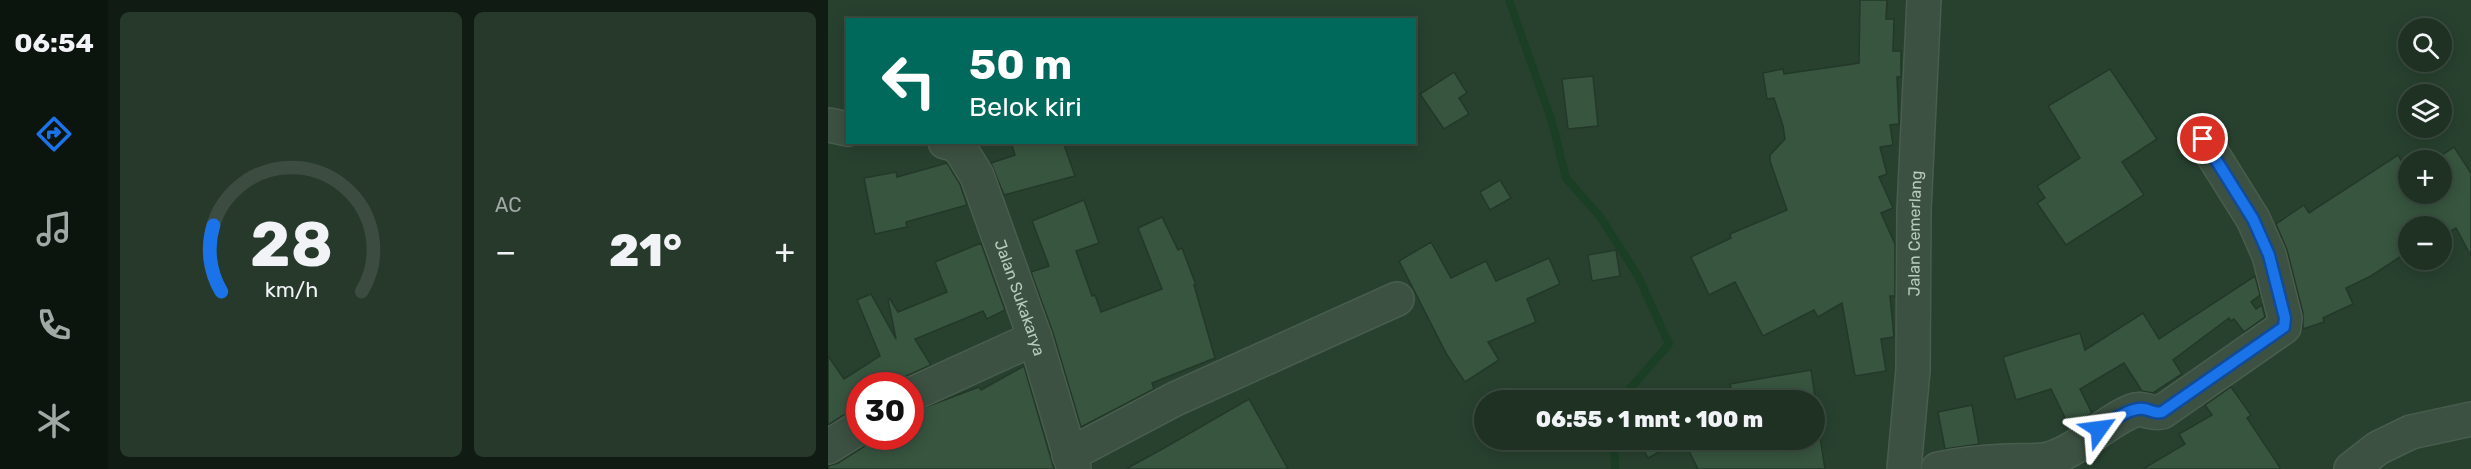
<!DOCTYPE html>
<html lang="id">
<head>
<meta charset="utf-8">
<style>
  body { margin:0; font-family:Rubik,sans-serif; background:#26392b; color:#f1f3f6; height:100vh; display:flex; flex-direction:column; font-size:22px; white-space:nowrap }
  * { box-sizing:border-box; margin:0 }
  p { font-size:20px; color:#a1a9a6 }
  .icon { flex:none; width:33px; height:33px; fill:none; stroke:currentColor; stroke-width:2; stroke-linecap:round; stroke-linejoin:round }
  .map { position:relative; flex:1; overflow:hidden }
  .panel { display:flex; flex-direction:column; gap:12px; padding:12px; background:#101b13; width:720px }
  .panel>* { flex:none }
  .guide { position:absolute; left:18px; top:18px; width:570px; height:126px; border-radius:0px; box-shadow:0 3px 15px #0003,0 0 0 2px #3c4c41; background:#00695c; color:#fff; overflow:hidden }
  .controls { position:absolute; left:1570px; top:18px; display:grid; gap:12px }
  .controls a { display:grid; place-items:center; width:54px; height:54px; border-radius:50%; background:#1e3123; box-shadow:0 3px 15px #0003,0 0 0 2px #3c4c41; font-size:30px }
  .speed { position:absolute; left:18px; top:372px; display:flex; gap:12px; font-size:30px; font-weight:700; text-align:center }
  .speed>* { display:grid; place-content:center; width:78px; height:78px; border-radius:50%; background:#1e3123; box-shadow:0 3px 15px #0003,0 0 0 2px #3c4c41; line-height:1 }
  .speed .limit { border:9px solid #d22; background:#fff; color:#111 }
  .pin { position:absolute; display:grid; place-items:center; width:51px; height:51px; color:#fff; margin:-26px; border:3px solid #fff; border-radius:50%; box-shadow:0 2px 6px #0007 }
  .me { position:absolute; width:66px; margin:-33px; rotate:59deg; stroke-linejoin:round; filter:drop-shadow(0 0 4px #0008) }
  .turn { display:flex; align-items:center; gap:21px; height:126px; padding:0 24px; font-size:27px }
  .turn .icon { width:78px; height:78px; stroke-width:2.5 }
  .turn b { display:block; font-size:42px; line-height:51px }
  .big { font-size:45px; font-weight:800; line-height:1.1 }
  .panel .widget { flex:1; display:flex; flex-direction:column; justify-content:center; gap:9px; min-width:0; padding:0 21px; border-radius:9px; background:#26392b }
  .panel .dial { align-items:center; gap:0 }
  .dial svg { height:156px; overflow:visible; fill:none; stroke:#3c4c41; stroke-width:7; stroke-linecap:round; text-anchor:middle }
  .dial text { fill:#f1f3f6; stroke:none }
  .heat { display:flex; justify-content:space-between; align-items:center; font-size:33px; direction:ltr }
  .panel .tiles { flex:1; display:grid; gap:12px; grid-template-columns:repeat(2,1fr) }
  .trip { position:absolute; left:646px; top:390px; width:351px; height:60px; border-radius:30px; background:#1e3123; box-shadow:0 3px 15px #0003,0 0 0 2px #3c4c41; font-weight:800; line-height:60px; text-align:center }
  main { display:flex; flex:1; min-height:0 }
  .dock { display:flex; flex-direction:column; width:108px; justify-content:space-around; align-items:center; background:#0c140e; color:#a1a9a6 }
  .dock .icon { width:42px; height:42px }
  .dock .current { color:#1a73e8 }
  .dock b { font-size:27px; color:#f1f3f6 }
  .map>svg:first-child { display:block }
  .lines { fill:none; stroke-linecap:round; stroke-linejoin:round }
  .stream { stroke:#1b3f25; stroke-width:8 }
  .building { fill:#37553f; stroke:#233829; stroke-width:1.5 }
  .minor-casing { stroke:#495d4e; stroke-width:36 }
  .minor { stroke:#3c5142; stroke-width:33 }
  .route-casing { stroke:#114b97; stroke-width:15 }
  .route { stroke:#1a73e8; stroke-width:10 }
  .labels { text-anchor:middle; stroke-width:6; stroke-linejoin:round; paint-order:stroke }
  .street-label { font-size:16px; fill:#b9cbbe; stroke:#203727 }
</style>
</head>
<body>
<main>
<nav class="dock">
<b>06:54</b>
<svg class="icon current" aria-label="directions" viewBox="0 0 24 24"><path d="M12 3l9 9-9 9-9-9zM9 14v-3h6M13 9l2 2-2 2"/></svg>
<svg class="icon" aria-label="music" viewBox="0 0 24 24"><path d="M9 18V5l10-2v13"/><circle cx="6" cy="18" r="3"/><circle cx="16" cy="16" r="3"/></svg>
<svg class="icon" aria-label="phone" viewBox="0 0 24 24"><path d="M5 4h4l2 5-3 2q2 4 5 5l2-3 5 2v4C11 20 4 13 5 4z"/></svg>
<svg class="icon" aria-label="climate" viewBox="0 0 24 24"><path d="M12 3v18M4 7l16 10M4 17L20 7"/></svg>
</nav>
<section class="panel">
<div class="tiles">
<div class="widget dial"><svg viewBox="0 0 100 80">
<path d="M14 69A42 42 0 1 1 86 69"/>
<path d="M14 69A42 42 0 0 1 10 35" stroke="#1a73e8"/>
<text x="50" y="56" font-size="32" font-weight="700">28</text>
<text x="50" y="72" font-size="11">km/h</text>
</svg></div>
<div class="widget"><p>AC</p>
<div class="heat"><a>−</a><b class="big">21°</b><a>+</a></div>
</div>
</div>
</section>
<div class="map">
<svg width="1643" height="469" viewBox="0 0 1643 469">
  <rect width="100%" height="100%" fill="#28412f"/>
  <g class="lines">
    <g class="stream">
      <path d="M 681,0 L 724,122 L 738,178 L 773,218 L 810,276 L 841,344 L 792,400"/>
      <path d="M 786,440 L 787,469"/>
    </g>
  </g>
  <g class="building">
    <path d="M 1032,0 L 1059,0 L 1058,19 L 1066,19 L 1065,51 L 1073,51 L 1073,77 L 1069,77 L 1071,124 L 1062,125 L 1065,145 L 1052,147 L 1059,174 L 1051,177 L 1065,208 L 1053,213 L 1067,244 L 1067,296 L 1062,296 L 1066,337 L 1053,339 L 1058,371 L 1027,376 L 1014,303 L 990,317 L 986,310 L 935,336 L 907,282 L 881,295 L 863,257 L 903,238 L 902,234 L 959,210 L 942,161 L 942,155 L 957,139 L 955,126 L 946,98 L 939,99 L 935,73 L 955,69 L 956,74 L 1031,63 Z"/>
    <path d="M 1282,69 L 1329,139 L 1294,162 L 1316,195 L 1238,245 L 1209,203 L 1217,198 L 1209,186 L 1252,158 L 1220,106 Z"/>
    <path d="M 626,72 L 639,93 L 631,98 L 641,114 L 616,129 L 592,94 Z"/>
    <path d="M 765,76 L 770,126 L 740,129 L 734,79 Z"/>
    <path d="M 183,142 L 235,142 L 247,176 L 176,195 L 163,163 L 187,155 Z"/>
    <path d="M 1626,147 L 1643,173 L 1643,256 L 1628,228 L 1614,236 L 1614,226 L 1581,226 L 1581,251 L 1543,276 L 1518,288 L 1525,304 L 1495,318 L 1496,322 L 1475,329 L 1475,313 L 1459,250 L 1448,224 L 1476,205 L 1481,213 L 1570,155 L 1581,174 L 1581,194 L 1614,194 L 1614,160 L 1606,160 Z"/>
    <path d="M 119,163 L 132,184 L 139,205 L 78,222 L 79,227 L 47,234 L 36,178 L 68,172 L 69,177 Z"/>
    <path d="M 672,180 L 683,198 L 662,210 L 652,192 Z"/>
    <path d="M 256,200 L 271,243 L 248,251 L 264,296 L 267,295 L 273,312 L 334,289 L 310,228 L 334,217 L 350,250 L 354,248 L 368,285 L 366,285 L 387,358 L 324,383 L 326,389 L 253,427 L 225,333 L 203,272 L 221,266 L 204,221 Z"/>
    <path d="M 603,242 L 623,278 L 658,261 L 668,281 L 721,258 L 732,284 L 699,299 L 708,322 L 660,342 L 671,360 L 637,382 L 619,355 L 571,261 Z"/>
    <path d="M 153,243 L 177,310 L 159,319 L 155,311 L 87,339 L 103,365 L 74,378 L 66,386 L 32,386 L 32,408 L 22,411 L 0,425 L 0,356 L 16,379 L 52,356 L 29,300 L 43,294 L 68,339 L 60,300 L 62,299 L 70,312 L 119,292 L 107,262 Z"/>
    <path d="M 788,250 L 792,276 L 764,281 L 760,255 Z"/>
    <path d="M 1427,276 L 1432,295 L 1423,302 L 1428,309 L 1434,305 L 1437,317 L 1416,332 L 1406,319 L 1403,321 L 1401,318 L 1345,360 L 1354,374 L 1325,393 L 1314,391 L 1296,363 L 1252,389 L 1264,413 L 1242,428 L 1223,389 L 1188,400 L 1175,357 L 1252,333 L 1257,350 L 1315,313 L 1331,339 Z"/>
    <path d="M 196,366 L 226,469 L 0,469 L 0,466 L 10,463 L 42,443 L 48,436 L 82,436 L 82,413 L 151,387 L 153,390 Z"/>
    <path d="M 983,370 L 988,403 L 987,400 L 888,400 L 904,393 L 902,384 Z"/>
    <path d="M 1403,387 L 1423,415 L 1419,418 L 1453,469 L 1315,469 L 1357,444 L 1351,434 L 1384,415 L 1377,405 Z"/>
    <path d="M 421,399 L 460,469 L 298,469 L 336,448 Z"/>
    <path d="M 987,405 L 997,469 L 870,469 L 857,443 L 853,444 L 852,441 L 820,458 L 810,440 L 987,440 Z"/>
    <path d="M 1144,405 L 1151,444 L 1117,449 L 1110,412 Z"/>
  </g>
  <g class="lines">
    <g class="minor-casing">
      <g id="minor">
        <path d="M 0,125 L 20,129"/>
        <path id="s1" d="M 117,142 L 126,144 L 133,150 L 149,176 L 207,338 L 246,469"/>
        <path d="M 82,395 L 207,338"/>
        <path d="M 0,447 L 32,427"/>
        <path d="M 241,455 L 347,399 L 569,299"/>
        <path id="s2" d="M 1076,469 L 1085,370 L 1086,210 L 1096,0"/>
        <path d="M 1110,469 C 1133,464 1155,462 1178,461 C 1191,460 1207,462 1220,459 C 1249,452 1275,423 1304,411 C 1315,406 1323,415 1334,412 L 1456,327 L 1457,318 L 1441,255 L 1425,219 L 1375,139"/>
        <path d="M 1523,469 L 1550,448 L 1583,432 L 1643,419"/>
      </g>
    </g>
    <use href="#minor" class="minor"/>
  </g>
  <g class="lines">
    <g class="route-casing">
      <path id="route" d="M 1271,429 C 1283,422 1301,407 1316,409 C 1323,410 1327,414 1334,412 L 1456,327 L 1457,318 L 1441,255 L 1425,219 L 1375,139"/>
    </g>
    <use href="#route" class="route"/>
  </g>
  <g class="labels">
    <g class="street-label">
      <text dy="6" stroke="none"><textPath href="#s2" startOffset="236">Jalan Cemerlang</textPath></text>
      <text dy="6" stroke="none"><textPath href="#s1" startOffset="178">Jalan Sukakarya</textPath></text>
    </g>
  </g>
</svg>
<div class="controls">
<a><svg class="icon" aria-label="search" viewBox="0 0 24 24"><circle cx="10" cy="10" r="6"/><path d="M15 15l6 6"/></svg></a>
<a><svg class="icon" aria-label="layers" viewBox="0 0 24 24"><path d="M12 4l9 5-9 5-9-5zM3 14l9 5 9-5"/></svg></a>
<a>+</a>
<a>−</a>
</div>
<div class="speed"><div class="limit">30</div></div>
<div class="pin" style="left:1375px;top:139px;background:#d93025"><svg class="icon" aria-label="arrive" viewBox="0 0 24 24"><path d="M6 21V4h12l-3 4 3 4H6"/></svg></div>
<svg class="me" style="left:1271px;top:429px" viewBox="-20 -20 40 40"><path d="M0-17L14 15 0 8-14 15z" fill="#1a73e8" stroke="#fff" stroke-width="4"/></svg>
<div class="trip">06:55 · 1 mnt · 100 m</div>
<div class="guide">
<div class="turn"><svg class="icon" aria-label="left" viewBox="0 0 24 24"><path d="M17 20v-9H6M10 6l-5 5 5 5"/></svg><div><b>50 m</b>Belok kiri</div></div>
</div>
</div>
</main>
</body>
</html>
